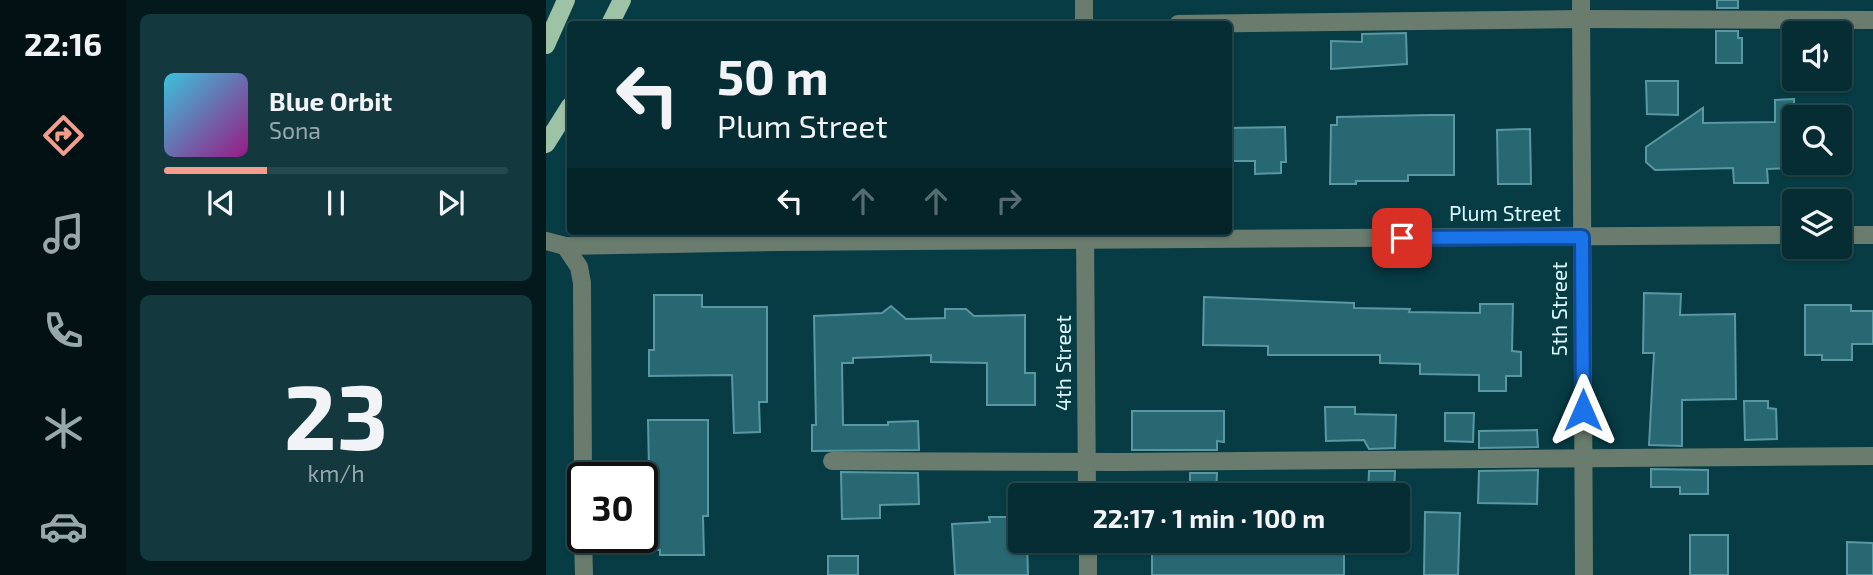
<!DOCTYPE html>
<html lang="en">
<head>
<meta charset="utf-8">
<style>
  body { margin:0; font-family:"Exo 2",sans-serif; background:#13393f; color:#f1f3f6; height:100vh; display:flex; flex-direction:column; font-size:26px; white-space:nowrap }
  * { box-sizing:border-box; margin:0 }
  p { font-size:23px; color:#97a8ac }
  .icon { flex:none; width:38px; height:38px; fill:none; stroke:currentColor; stroke-width:2; stroke-linecap:round; stroke-linejoin:round }
  .map { position:relative; flex:1; overflow:hidden }
  .side { display:flex; flex-direction:column; gap:14px; padding:14px; background:#03191c; width:420px }
  .side>* { flex:none }
  .guide { position:absolute; left:21px; top:21px; width:665px; height:214px; border-radius:7px; box-shadow:0 2px 5px #0004,0 0 0 2px #26494e; background:#052d33; color:#f1f3f6; overflow:hidden }
  .controls { position:absolute; left:1236px; top:21px; display:grid; gap:14px }
  .controls a { display:grid; place-items:center; width:70px; height:70px; border-radius:7px; background:#052d33; box-shadow:0 2px 5px #0004,0 0 0 2px #26494e; font-size:35px }
  .speed { position:absolute; left:21px; top:462px; display:flex; gap:14px; font-size:35px; font-weight:700; text-align:center }
  .speed>* { display:grid; place-content:center; width:91px; height:91px; border-radius:50%; background:#052d33; box-shadow:0 2px 5px #0004,0 0 0 2px #26494e; line-height:1 }
  .speed .limit { border:4px solid #111; border-radius:10px; background:#fff; color:#111 }
  .pin { position:absolute; display:grid; place-items:center; width:60px; height:60px; color:#fff; margin:-30px; border-radius:14px; box-shadow:0 4px 10px #0006 }
  .me { position:absolute; width:77px; margin:-38px; rotate:0deg; stroke-linejoin:round; filter:drop-shadow(0 0 5px #0008) }
  .turn { display:flex; align-items:center; gap:24px; height:147px; padding:0 35px; font-size:32px }
  .turn .icon { width:91px; height:91px; stroke-width:2.5 }
  .turn b { display:block; font-size:49px; line-height:60px }
  .lanes { display:flex; align-items:center; height:66px; padding:0 35px; background:#0003; justify-content:center; gap:35px; direction:ltr }
  .lanes .off { opacity:.35 }
  .side .card { flex:1; display:flex; flex-direction:column; justify-content:center; gap:10px; min-width:0; padding:0 24px; border-radius:10px; background:#13393f }
  .side .dial { align-items:center; gap:0 }
  .dial b { font-size:91px; line-height:1 }
  .song { display:flex; align-items:center; gap:21px }
  .cover { width:84px; height:84px; border-radius:10px; background:linear-gradient(135deg,hsl(190 70% 55%),hsl(310 70% 35%)) }
  .played { height:7px; border-radius:4px; background:linear-gradient(90deg,#f49d8c 30%,#26494e 30%) }
  .keys { display:flex; justify-content:space-around; direction:ltr }
  .trip { position:absolute; left:462px; top:483px; width:402px; height:70px; border-radius:7px; background:#052d33; box-shadow:0 2px 5px #0004,0 0 0 2px #26494e; font-weight:700; line-height:70px; text-align:center }
  main { display:flex; flex:1; min-height:0 }
  .dock { display:flex; flex-direction:column; width:126px; justify-content:space-around; align-items:center; background:#021214; color:#97a8ac }
  .dock .icon { width:49px; height:49px }
  .dock .current { color:#f49d8c }
  .dock b { font-size:32px; color:#f1f3f6 }
  .map>svg:first-child { display:block }
  .building { fill:#286873; stroke:#5997a3; stroke-width:2 }
  .lines { fill:none; stroke-linecap:round; stroke-linejoin:round }
  .minor { stroke:#6a7c6e; stroke-width:18 }
  .major { stroke:#9dc2a5; stroke-width:18 }
  .route-casing { stroke:#114b97; stroke-width:18 }
  .route { stroke:#1a73e8; stroke-width:12 }
  .labels { text-anchor:middle; stroke-width:5; stroke-linejoin:round; paint-order:stroke }
  .street-label { font-size:21px; fill:#daf9ff; stroke:#073c44 }
</style>
</head>
<body>
<main>
<nav class="dock">
<b>22:16</b>
<svg class="icon current" aria-label="directions" viewBox="0 0 24 24"><path d="M12 3l9 9-9 9-9-9zM9 14v-3h6M13 9l2 2-2 2"/></svg>
<svg class="icon" aria-label="music" viewBox="0 0 24 24"><path d="M9 18V5l10-2v13"/><circle cx="6" cy="18" r="3"/><circle cx="16" cy="16" r="3"/></svg>
<svg class="icon" aria-label="phone" viewBox="0 0 24 24"><path d="M5 4h4l2 5-3 2q2 4 5 5l2-3 5 2v4C11 20 4 13 5 4z"/></svg>
<svg class="icon" aria-label="climate" viewBox="0 0 24 24"><path d="M12 3v18M4 7l16 10M4 17L20 7"/></svg>
<svg class="icon" aria-label="car" viewBox="0 0 24 24"><path d="M5 17H2v-5l4-1 3-4h7l3 4 3 1v5h-3M9 17h6M6 11h13"/><circle cx="7" cy="17" r="2"/><circle cx="17" cy="17" r="2"/></svg>
</nav>
<section class="side">
<div class="card">
<div class="song"><i class="cover"></i><div><b>Blue Orbit</b><p>Sona</p></div></div>
<div class="played"></div>
<div class="keys"><svg class="icon" aria-label="previous" viewBox="0 0 24 24"><path d="M18 5L8 12l10 7zM5 5v14"/></svg><svg class="icon" aria-label="pause" viewBox="0 0 24 24"><path d="M8 5v14M16 5v14"/></svg><svg class="icon" aria-label="next" viewBox="0 0 24 24"><path d="M6 5l10 7-10 7zM19 5v14"/></svg></div>
</div>
<div class="card dial"><b>23</b><p>km/h</p></div>
</section>
<div class="map">
<svg width="1327" height="575" viewBox="0 0 1327 575">
  <rect width="100%" height="100%" fill="#073c44"/>
  <g class="building">
    <rect x="1171" y="0" width="21" height="8"/>
    <path d="M 1170,31 L 1192,31 L 1192,38 L 1196,38 L 1196,63 L 1170,63 Z"/>
    <path d="M 860,33 L 861,64 L 785,69 L 785,41 L 816,42 L 816,34 Z"/>
    <path d="M 1100,81 L 1132,81 L 1132,115 L 1101,114 Z"/>
    <path d="M 1248,99 L 1248,168 L 1221,169 L 1222,183 L 1188,183 L 1187,168 L 1109,170 L 1100,162 L 1100,147 L 1157,108 L 1157,123 L 1229,122 L 1229,100 Z"/>
    <path d="M 884,115 L 908,115 L 908,175 L 862,175 L 862,181 L 810,181 L 810,184 L 784,184 L 785,125 L 791,125 L 791,117 Z"/>
    <path d="M 739,127 L 740,162 L 735,162 L 735,173 L 709,174 L 709,161 L 682,161 L 682,128 Z"/>
    <path d="M 984,129 L 985,184 L 952,184 L 951,130 Z"/>
    <path d="M 1098,293 L 1135,294 L 1134,315 L 1189,314 L 1190,399 L 1136,400 L 1136,446 L 1103,445 L 1108,353 L 1097,353 Z"/>
    <path d="M 108,295 L 156,295 L 156,307 L 221,307 L 221,402 L 213,402 L 214,432 L 188,433 L 186,375 L 103,376 L 103,350 L 108,350 Z"/>
    <path d="M 658,297 L 808,303 L 808,308 L 864,309 L 863,312 L 934,313 L 934,304 L 967,304 L 966,351 L 975,352 L 975,376 L 960,376 L 960,391 L 933,391 L 933,375 L 874,374 L 874,364 L 834,363 L 834,355 L 722,355 L 722,346 L 657,345 Z"/>
    <path d="M 1259,305 L 1305,305 L 1305,311 L 1327,311 L 1327,344 L 1306,344 L 1306,360 L 1276,360 L 1276,355 L 1259,355 Z"/>
    <path d="M 345,306 L 360,319 L 399,318 L 399,309 L 420,309 L 428,316 L 479,315 L 479,373 L 489,373 L 489,405 L 441,405 L 441,363 L 385,362 L 385,355 L 307,358 L 307,363 L 296,363 L 297,425 L 342,425 L 342,422 L 372,421 L 373,450 L 266,451 L 266,425 L 270,425 L 268,316 L 336,313 Z"/>
    <path d="M 1198,401 L 1222,401 L 1222,408 L 1230,409 L 1231,439 L 1199,440 Z"/>
    <path d="M 779,407 L 809,407 L 809,414 L 850,415 L 849,448 L 823,449 L 818,440 L 780,441 Z"/>
    <path d="M 586,411 L 678,411 L 678,442 L 671,441 L 671,450 L 586,450 Z"/>
    <path d="M 899,413 L 928,413 L 927,442 L 899,441 Z"/>
    <path d="M 102,420 L 162,420 L 162,516 L 157,516 L 158,555 L 114,555 L 114,550 L 96,550 L 96,524 L 104,524 Z"/>
    <path d="M 991,430 L 992,447 L 933,448 L 933,431 Z"/>
    <path d="M 1105,469 L 1162,470 L 1162,494 L 1134,494 L 1134,487 L 1105,487 Z"/>
    <path d="M 992,470 L 991,504 L 932,503 L 933,471 Z"/>
    <path d="M 823,471 L 849,471 L 848,495 L 822,495 Z"/>
    <path d="M 295,472 L 372,473 L 373,504 L 334,505 L 334,518 L 296,519 Z"/>
    <path d="M 644,473 L 671,473 L 670,495 L 644,495 Z"/>
    <path d="M 879,512 L 914,513 L 912,575 L 878,575 Z"/>
    <path d="M 443,517 L 474,517 L 474,541 L 481,541 L 482,575 L 409,575 L 406,524 L 444,522 Z"/>
    <rect x="1144" y="535" width="38" height="40"/>
    <path d="M 606,541 L 798,544 L 798,575 L 606,575 Z"/>
    <path d="M 1301,542 L 1327,543 L 1327,575 L 1301,575 Z"/>
    <rect x="282" y="556" width="30" height="19"/>
  </g>
  <g class="lines">
    <g class="minor">
      <path d="M 538,0 L 538,24"/>
      <path d="M 1035,0 L 1038,575"/>
      <path d="M 632,24 L 1035,19 L 1327,20"/>
      <path d="M 539,231 L 541,495"/>
      <path d="M 1293,235 L 1327,235"/>
      <path d="M 0,241 L 19,246 L 230,242 L 1248,235"/>
      <path d="M 19,246 L 33,267 L 36,283 L 37,478"/>
      <path d="M 286,461 L 575,462 L 1327,456"/>
      <path d="M 37,537 L 38,575"/>
      <path d="M 542,541 L 542,575"/>
    </g>
    <g class="major">
      <path d="M 64,24 L 76,0"/>
      <path d="M 0,45 L 20,0"/>
      <path d="M 0,144 L 24,106"/>
    </g>
  </g>
  <g class="lines">
    <g class="route-casing">
      <path id="route" d="M 856,238 L 1036,237 L 1037,410"/>
    </g>
    <use href="#route" class="route"/>
  </g>
  <g class="labels">
    <g class="street-label">
      <text x="959" y="221">Plum Street</text>
      <text transform="translate(1014 309) rotate(-90)" y="7">5th Street</text>
      <text transform="translate(518 363) rotate(-90)" y="7">4th Street</text>
    </g>
  </g>
</svg>
<div class="controls">
<a><svg class="icon" aria-label="sound" viewBox="0 0 24 24"><path d="M4 9h4l5-4v14l-5-4H4zM17 9q2 3 0 6"/></svg></a>
<a><svg class="icon" aria-label="search" viewBox="0 0 24 24"><circle cx="10" cy="10" r="6"/><path d="M15 15l6 6"/></svg></a>
<a><svg class="icon" aria-label="layers" viewBox="0 0 24 24"><path d="M12 4l9 5-9 5-9-5zM3 14l9 5 9-5"/></svg></a>
</div>
<div class="speed"><div class="limit">30</div></div>
<div class="pin" style="left:856px;top:238px;background:#d93025"><svg class="icon" aria-label="arrive" viewBox="0 0 24 24"><path d="M6 21V4h12l-3 4 3 4H6"/></svg></div>
<svg class="me" style="left:1037px;top:410px" viewBox="-20 -20 40 40"><path d="M0-17L14 15 0 8-14 15z" fill="#1a73e8" stroke="#fff" stroke-width="4"/></svg>
<div class="trip">22:17 · 1 min · 100 m</div>
<div class="guide">
<div class="turn"><svg class="icon" aria-label="left" viewBox="0 0 24 24"><path d="M17 20v-9H6M10 6l-5 5 5 5"/></svg><div><b>50 m</b>Plum Street</div></div>
<div class="lanes"><svg class="icon" aria-label="left" viewBox="0 0 24 24"><path d="M17 20v-9H6M10 6l-5 5 5 5"/></svg><svg class="icon off" aria-label="ahead" viewBox="0 0 24 24"><path d="M12 20V5M6 11l6-6 6 6"/></svg><svg class="icon off" aria-label="ahead" viewBox="0 0 24 24"><path d="M12 20V5M6 11l6-6 6 6"/></svg><svg class="icon off" aria-label="right" viewBox="0 0 24 24"><path d="M7 20v-9h11M14 6l5 5-5 5"/></svg></div>
</div>
</div>
</main>
</body>
</html>
